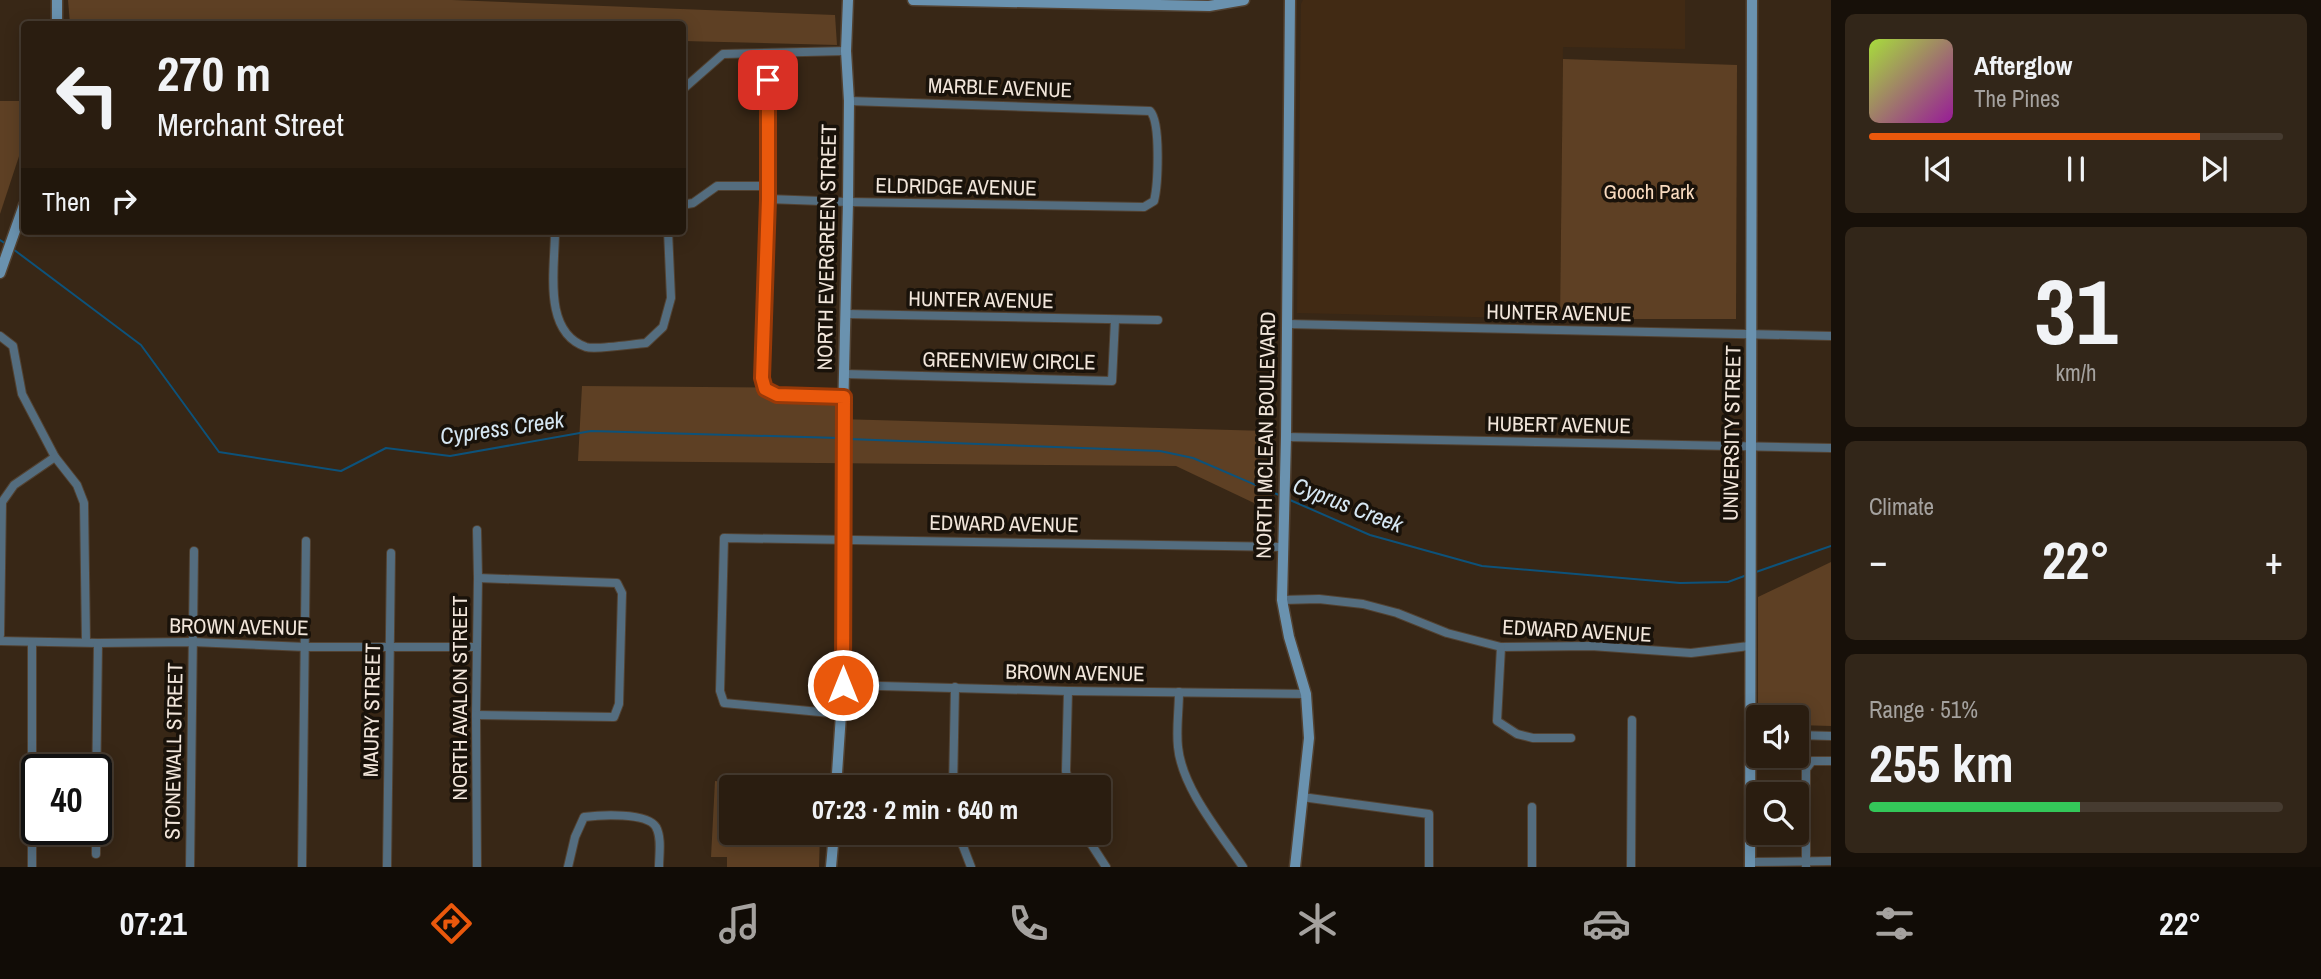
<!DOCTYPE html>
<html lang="en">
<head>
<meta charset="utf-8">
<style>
  body { margin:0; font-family:"Archivo Narrow",sans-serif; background:#322619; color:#f1f3f6; height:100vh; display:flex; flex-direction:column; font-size:26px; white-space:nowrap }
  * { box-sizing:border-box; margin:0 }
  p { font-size:23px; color:#a5a29f }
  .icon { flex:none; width:38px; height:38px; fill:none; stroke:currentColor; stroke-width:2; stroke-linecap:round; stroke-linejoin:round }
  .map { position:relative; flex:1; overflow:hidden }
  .drawer { display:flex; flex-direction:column; gap:14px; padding:14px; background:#171009; width:490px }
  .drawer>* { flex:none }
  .guide { position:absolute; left:21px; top:21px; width:665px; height:214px; border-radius:7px; box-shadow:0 4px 18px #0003,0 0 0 2px #463b30; background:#2a1d10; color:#f1f3f6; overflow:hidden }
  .controls { position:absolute; left:1746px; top:705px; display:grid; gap:14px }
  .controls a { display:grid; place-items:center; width:63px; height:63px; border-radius:7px; background:#2a1d10; box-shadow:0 4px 18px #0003,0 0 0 2px #463b30; font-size:35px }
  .speed { position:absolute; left:21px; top:754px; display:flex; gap:14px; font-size:35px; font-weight:700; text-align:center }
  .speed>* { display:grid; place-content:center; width:91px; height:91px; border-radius:50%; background:#2a1d10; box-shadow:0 4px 18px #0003,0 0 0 2px #463b30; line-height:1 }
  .speed .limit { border:4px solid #111; border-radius:10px; background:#fff; color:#111 }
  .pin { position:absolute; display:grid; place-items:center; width:60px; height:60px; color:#fff; margin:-30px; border-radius:14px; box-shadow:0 4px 10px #0006 }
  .me { position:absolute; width:77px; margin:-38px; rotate:0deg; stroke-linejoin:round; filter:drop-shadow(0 0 5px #0008) }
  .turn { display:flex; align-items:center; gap:24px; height:147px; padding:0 21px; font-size:32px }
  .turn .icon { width:91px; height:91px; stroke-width:2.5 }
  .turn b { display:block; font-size:49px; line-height:60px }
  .then { display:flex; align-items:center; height:66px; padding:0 21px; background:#0003; gap:14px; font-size:26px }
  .big { font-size:52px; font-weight:700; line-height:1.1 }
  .drawer .widget { flex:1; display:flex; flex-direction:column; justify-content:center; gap:10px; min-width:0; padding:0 24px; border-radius:10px; background:#322619 }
  .drawer .dial { align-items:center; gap:0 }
  .dial b { font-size:91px; line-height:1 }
  .song { display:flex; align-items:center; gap:21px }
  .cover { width:84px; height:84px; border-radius:10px; background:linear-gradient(135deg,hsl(80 70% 55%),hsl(300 70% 35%)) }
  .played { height:7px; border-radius:4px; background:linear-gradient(90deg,#ea580c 80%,#463b30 80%) }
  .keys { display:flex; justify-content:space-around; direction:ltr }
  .heat { display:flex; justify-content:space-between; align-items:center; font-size:38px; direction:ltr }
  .charge { height:10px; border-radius:5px; background:linear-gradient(90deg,#34c759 51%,#463b30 0) }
  .trip { position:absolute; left:719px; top:775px; width:392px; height:70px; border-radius:7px; background:#2a1d10; box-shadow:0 4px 18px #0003,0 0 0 2px #463b30; font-weight:700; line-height:70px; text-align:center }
  .tabs { display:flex; height:112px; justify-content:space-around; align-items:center; background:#110c06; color:#a5a29f }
  .tabs .icon { width:49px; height:49px }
  .tabs .active { color:#ea580c }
  .tabs b { font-size:32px; color:#f1f3f6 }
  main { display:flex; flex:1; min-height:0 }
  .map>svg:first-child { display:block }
  .built { fill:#412a14 }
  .green { fill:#5e4024 }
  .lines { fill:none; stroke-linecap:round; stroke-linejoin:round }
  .stream { stroke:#0d527a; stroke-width:2 }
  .street-casing { stroke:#524232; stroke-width:10 }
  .secondary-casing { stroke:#524232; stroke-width:13 }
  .street { stroke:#546d7f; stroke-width:8 }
  .secondary { stroke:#6a92af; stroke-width:10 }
  .route-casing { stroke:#983908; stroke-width:18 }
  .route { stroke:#ea580c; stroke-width:12 }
  .labels { text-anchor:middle; stroke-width:7; stroke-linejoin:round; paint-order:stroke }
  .street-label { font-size:21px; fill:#f2e6db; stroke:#19120a }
  .park-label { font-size:21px; fill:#f8dabf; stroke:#19120a }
  .water-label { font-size:23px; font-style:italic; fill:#d6e7f3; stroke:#19120a }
</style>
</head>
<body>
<main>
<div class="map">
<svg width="1831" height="867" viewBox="0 0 1831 867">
  <rect width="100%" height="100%" fill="#382716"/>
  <path class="built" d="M 1303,0 L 1685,0 L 1685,49 L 1563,47 L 1560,319 L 1297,313 L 1301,4 Z"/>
  <g class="green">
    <path d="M 68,0 L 452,0 L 835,15 L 837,45 L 683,41 L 682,24 L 70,24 Z"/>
    <path d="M 1563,59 L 1737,65 L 1736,319 L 1560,319 Z"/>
    <path d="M 0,101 L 24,101 L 24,141 L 0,214 Z"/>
    <path d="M 582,386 L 837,388 L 838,419 L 1268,431 L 1273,512 L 1176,466 L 578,461 Z"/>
    <path d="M 1831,562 L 1831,726 L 1797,725 L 1797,718 L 1759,718 L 1758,724 L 1758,597 Z"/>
    <path d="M 715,781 L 777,787 L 732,788 L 732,833 L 820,833 L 819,867 L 727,867 L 727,857 L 711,857 Z"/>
  </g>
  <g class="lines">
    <g class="stream">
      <path d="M 0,240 L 6,244"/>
      <path d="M 13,249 L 141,345 L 219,452 L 341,471 L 386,448 L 450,456 L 591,431 L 839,438"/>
      <path d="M 849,439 L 1160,451 L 1193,458 L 1279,495"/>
      <path d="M 1290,500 L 1370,535 L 1482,566 L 1680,583 L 1728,582 L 1747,575"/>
      <path d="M 1756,572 L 1831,546"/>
    </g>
    <g class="street-casing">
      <g id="street">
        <path d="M 768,54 L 768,199 L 762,378 L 765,389 L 777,395 L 844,397"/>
        <path d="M 682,90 L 723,54 L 846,51"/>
        <path d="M 768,199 L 848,202 L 1144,207 L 1154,201 C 1158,185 1161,122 1150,111 L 849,101"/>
        <path d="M 682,205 L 693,203 L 717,186 L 768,186"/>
        <path d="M 555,231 C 555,268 542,332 586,347 C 596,350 633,344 646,343 L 663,327 L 671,298 L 668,231"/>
        <path d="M 846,314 L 1158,320"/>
        <path d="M 1287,324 L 1831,336"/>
        <path d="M 0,336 L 13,346 L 22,394 L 55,457 L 77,485 L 84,503 L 86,642"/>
        <path d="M 844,374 L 1112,381 L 1115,320"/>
        <path d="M 1286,437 L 1831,448"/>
        <path d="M 477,530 L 478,578 L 476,715 L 477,867"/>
        <path d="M 1282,600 L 1319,599 L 1363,604 L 1397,613 L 1447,633 L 1501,647 L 1591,646 L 1691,653 L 1749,646"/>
        <path d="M 0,635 L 2,502 L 14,485 L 55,457"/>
        <path d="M 0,641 L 98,643 L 193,642 L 305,647 L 476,647"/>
        <path d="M 1501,647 L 1497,721 L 1517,734 L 1533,738 L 1571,738"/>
        <path d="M 843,685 L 1068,691 L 1306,694"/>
        <path d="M 1068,691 L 1066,771 L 1069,788"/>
        <path d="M 1179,692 C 1179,710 1176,729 1178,747 C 1182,788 1220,833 1243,867"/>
        <path d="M 841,714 L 724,703 L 720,691 L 724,538 L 1284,547"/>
        <path d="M 476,715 L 614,717 L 619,704 L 622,593 L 617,583 L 478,578"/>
        <path d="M 1797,735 L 1831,736"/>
        <path d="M 953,788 L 955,687"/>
        <path d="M 1302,797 L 1429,814 L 1429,867"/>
        <path d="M 96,798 L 98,643"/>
        <path d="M 1532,807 L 1532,867"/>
        <path d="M 958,833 L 971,867"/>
        <path d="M 1084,833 L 1106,867"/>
        <path d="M 96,854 L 96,830"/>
        <path d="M 1750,862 L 1831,861"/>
        <path d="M 32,867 L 32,642"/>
        <path d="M 190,867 L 194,551"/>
        <path d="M 302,867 L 306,541"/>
        <path d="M 387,867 L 391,553"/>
        <path d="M 568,867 L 575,837 L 584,817 C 600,815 647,812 656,827 C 662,838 659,855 659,867"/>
        <path d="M 1631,867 L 1632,720"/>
        <path d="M 1806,867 L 1806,769 L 1812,761 L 1831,761"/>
      </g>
    </g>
    <g class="secondary-casing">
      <g id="secondary">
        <path d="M 913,0 L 1209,6 L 1244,0"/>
        <path d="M 1290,0 L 1286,437 L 1282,600 L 1289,637 L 1306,694 L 1309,738 L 1295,867"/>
        <path d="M 57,24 L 57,0"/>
        <path d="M 0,273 L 24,205"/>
        <path d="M 836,788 L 843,685 L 842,459 L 848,202 L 849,101 L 846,51 L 848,0"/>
        <path d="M 831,867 L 834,833"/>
        <path d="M 1750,867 L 1752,0"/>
      </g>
    </g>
    <use href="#street" class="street"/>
    <use href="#secondary" class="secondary"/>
  </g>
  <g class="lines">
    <g class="route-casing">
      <path id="route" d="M 768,80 L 768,199 L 762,378 L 765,389 L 777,395 L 844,397 L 843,685"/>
    </g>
    <use href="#route" class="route"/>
  </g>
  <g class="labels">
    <g class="street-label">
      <text transform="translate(1000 88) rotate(2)" y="7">MARBLE AVENUE</text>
      <text transform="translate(956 187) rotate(1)" y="7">ELDRIDGE AVENUE</text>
      <text transform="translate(827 247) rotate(-89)" y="7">NORTH EVERGREEN STREET</text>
      <text transform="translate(981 300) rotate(1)" y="7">HUNTER AVENUE</text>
      <text transform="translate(1559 313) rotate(1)" y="7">HUNTER AVENUE</text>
      <text transform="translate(1009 361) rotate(1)" y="7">GREENVIEW CIRCLE</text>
      <text transform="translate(1559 425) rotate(1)" y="7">HUBERT AVENUE</text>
      <text transform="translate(1732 433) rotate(-89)" y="7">UNIVERSITY STREET</text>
      <text transform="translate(1266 435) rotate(-89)" y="7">NORTH MCLEAN BOULEVARD</text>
      <text transform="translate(1004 524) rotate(1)" y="7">EDWARD AVENUE</text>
      <text transform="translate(239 627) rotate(1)" y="7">BROWN AVENUE</text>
      <text transform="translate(1577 631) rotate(3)" y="7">EDWARD AVENUE</text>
      <text transform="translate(1075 673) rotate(1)" y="7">BROWN AVENUE</text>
      <text transform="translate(460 698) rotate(-90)" y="7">NORTH AVALON STREET</text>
      <text transform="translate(372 710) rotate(-89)" y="7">MAURY STREET</text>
      <text transform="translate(174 751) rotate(-89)" y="7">STONEWALL STREET</text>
    </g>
    <g class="park-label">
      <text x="1649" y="199">Gooch Park</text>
    </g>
    <g class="water-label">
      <text transform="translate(502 428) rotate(-8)" y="8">Cypress Creek</text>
      <text transform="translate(1348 505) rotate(21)" y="8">Cyprus Creek</text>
    </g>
  </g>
</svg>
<div class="controls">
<a><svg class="icon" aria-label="sound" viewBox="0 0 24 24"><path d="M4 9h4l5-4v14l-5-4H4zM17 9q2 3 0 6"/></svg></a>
<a><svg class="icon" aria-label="search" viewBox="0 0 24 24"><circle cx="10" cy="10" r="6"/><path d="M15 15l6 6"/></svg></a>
</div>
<div class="speed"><div class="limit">40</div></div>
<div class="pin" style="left:768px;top:80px;background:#d93025"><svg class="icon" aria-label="arrive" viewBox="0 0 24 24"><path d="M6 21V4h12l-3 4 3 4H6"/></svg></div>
<svg class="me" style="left:843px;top:685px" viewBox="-20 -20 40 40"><circle r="17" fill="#ea580c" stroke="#fff" stroke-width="3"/><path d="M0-11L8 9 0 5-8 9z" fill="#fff"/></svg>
<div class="trip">07:23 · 2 min · 640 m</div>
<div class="guide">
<div class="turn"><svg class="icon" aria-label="left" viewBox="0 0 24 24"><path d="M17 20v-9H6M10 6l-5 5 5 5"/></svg><div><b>270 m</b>Merchant Street</div></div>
<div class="then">Then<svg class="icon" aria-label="right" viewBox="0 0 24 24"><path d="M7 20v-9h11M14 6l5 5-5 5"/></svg></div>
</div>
</div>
<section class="drawer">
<div class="widget">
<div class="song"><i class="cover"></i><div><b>Afterglow</b><p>The Pines</p></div></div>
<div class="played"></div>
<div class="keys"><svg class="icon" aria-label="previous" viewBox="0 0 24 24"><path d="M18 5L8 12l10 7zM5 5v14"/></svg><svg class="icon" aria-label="pause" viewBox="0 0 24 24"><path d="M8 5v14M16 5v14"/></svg><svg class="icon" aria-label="next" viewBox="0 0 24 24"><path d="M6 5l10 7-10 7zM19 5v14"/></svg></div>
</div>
<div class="widget dial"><b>31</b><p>km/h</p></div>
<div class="widget"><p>Climate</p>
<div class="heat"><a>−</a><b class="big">22°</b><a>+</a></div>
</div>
<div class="widget"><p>Range · 51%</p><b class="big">255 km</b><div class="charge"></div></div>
</section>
</main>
<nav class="tabs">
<b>07:21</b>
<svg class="icon active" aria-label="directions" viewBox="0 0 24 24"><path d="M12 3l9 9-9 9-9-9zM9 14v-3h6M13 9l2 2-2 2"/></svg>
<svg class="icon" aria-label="music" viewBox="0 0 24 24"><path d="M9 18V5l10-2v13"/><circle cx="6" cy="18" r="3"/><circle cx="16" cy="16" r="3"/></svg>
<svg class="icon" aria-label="phone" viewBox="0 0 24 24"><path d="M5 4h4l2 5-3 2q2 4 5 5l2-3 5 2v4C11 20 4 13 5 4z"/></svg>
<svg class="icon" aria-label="climate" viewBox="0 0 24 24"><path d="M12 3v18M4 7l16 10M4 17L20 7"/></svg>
<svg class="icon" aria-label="car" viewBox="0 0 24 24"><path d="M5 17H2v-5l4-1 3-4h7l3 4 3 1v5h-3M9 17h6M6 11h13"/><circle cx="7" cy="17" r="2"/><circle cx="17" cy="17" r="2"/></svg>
<svg class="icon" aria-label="filters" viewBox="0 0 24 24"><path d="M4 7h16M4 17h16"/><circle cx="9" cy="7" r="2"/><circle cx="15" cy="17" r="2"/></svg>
<b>22°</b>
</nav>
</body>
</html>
